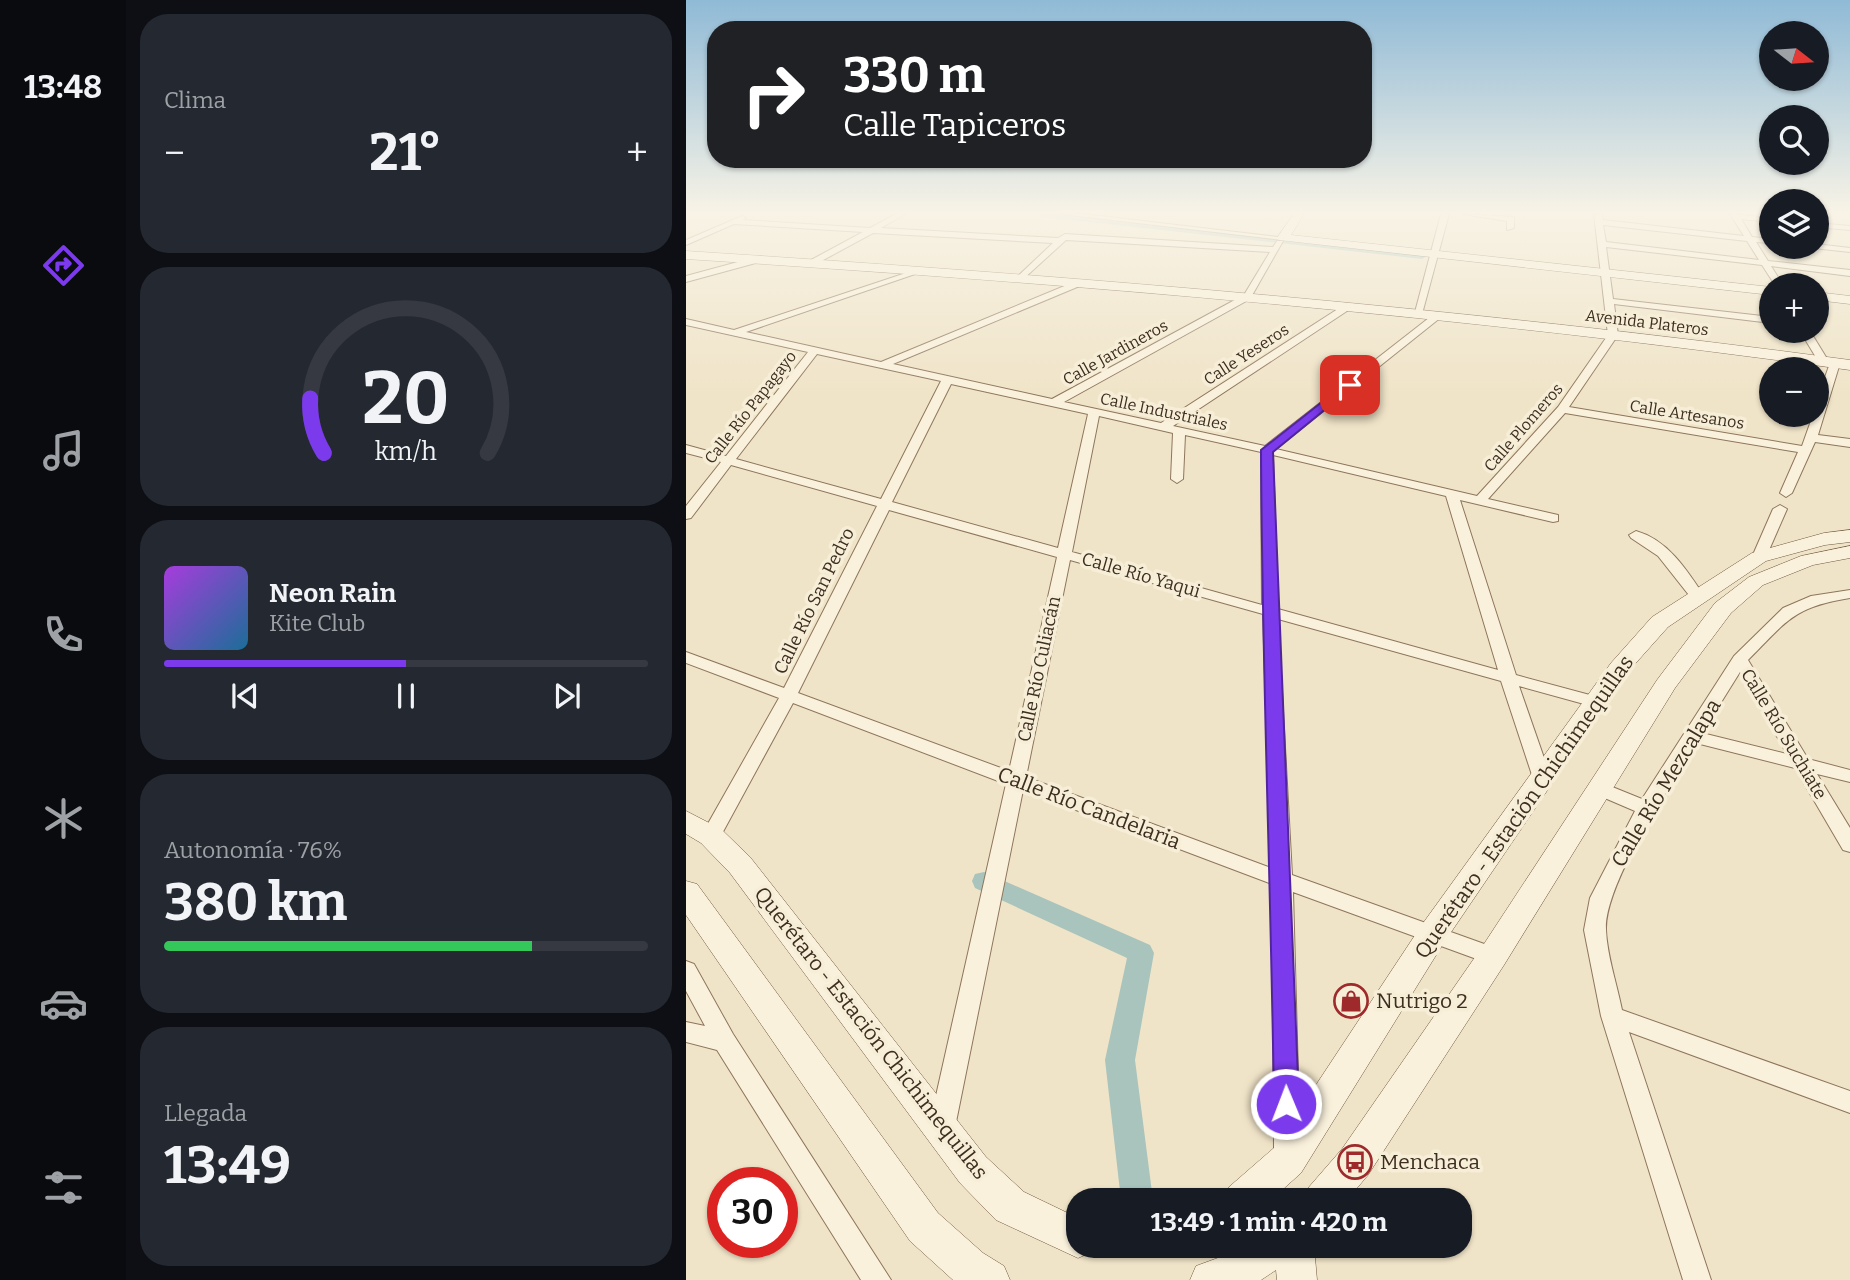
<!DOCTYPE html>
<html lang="es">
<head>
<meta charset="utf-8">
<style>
  body { margin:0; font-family:Bitter,serif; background:#242831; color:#f1f3f6; height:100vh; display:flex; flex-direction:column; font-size:26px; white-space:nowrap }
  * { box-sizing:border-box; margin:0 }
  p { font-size:23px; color:#9ea1a6 }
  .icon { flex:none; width:38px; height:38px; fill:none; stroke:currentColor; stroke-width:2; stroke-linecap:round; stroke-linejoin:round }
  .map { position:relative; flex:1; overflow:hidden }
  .panel { display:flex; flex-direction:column; gap:14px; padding:14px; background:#0d0f14; width:560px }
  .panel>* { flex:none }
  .banner { position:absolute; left:21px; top:21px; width:665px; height:147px; border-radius:28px; box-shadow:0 2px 5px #0004; background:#202124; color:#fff; overflow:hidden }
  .needle { width:46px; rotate:107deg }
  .buttons { position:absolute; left:1073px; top:21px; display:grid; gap:14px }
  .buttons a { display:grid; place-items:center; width:70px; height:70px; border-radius:50%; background:#171b24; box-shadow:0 2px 5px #0004; font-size:35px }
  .speed { position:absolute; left:21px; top:1167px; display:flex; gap:14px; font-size:35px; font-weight:700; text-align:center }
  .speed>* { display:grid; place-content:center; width:91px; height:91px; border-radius:50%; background:#171b24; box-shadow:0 2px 5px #0004; line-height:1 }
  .speed .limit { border:10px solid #d22; background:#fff; color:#111 }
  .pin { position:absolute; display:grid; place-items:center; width:60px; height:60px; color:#fff; margin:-30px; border-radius:14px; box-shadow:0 4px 10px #0006 }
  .me { position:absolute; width:77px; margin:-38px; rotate:359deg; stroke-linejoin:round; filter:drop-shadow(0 0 5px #0008) }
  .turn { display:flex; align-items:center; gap:24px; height:147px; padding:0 21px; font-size:32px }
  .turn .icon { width:91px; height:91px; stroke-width:2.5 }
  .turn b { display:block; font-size:49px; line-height:60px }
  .big { font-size:52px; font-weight:700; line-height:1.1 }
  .panel .card { flex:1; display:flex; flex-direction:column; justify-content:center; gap:10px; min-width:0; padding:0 24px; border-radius:28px; background:#242831 }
  .panel .dial { align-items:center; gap:0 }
  .dial svg { height:182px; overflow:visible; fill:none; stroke:#363941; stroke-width:7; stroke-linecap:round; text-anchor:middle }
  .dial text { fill:#f1f3f6; stroke:none }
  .song { display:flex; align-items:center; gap:21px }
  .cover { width:84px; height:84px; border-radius:10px; background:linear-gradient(135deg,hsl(280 70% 55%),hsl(200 70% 35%)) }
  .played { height:7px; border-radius:4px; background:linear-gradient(90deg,#7c3aed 50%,#363941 50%) }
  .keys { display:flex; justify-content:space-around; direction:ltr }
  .heat { display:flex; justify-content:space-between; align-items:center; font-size:38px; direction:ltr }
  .charge { height:10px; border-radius:5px; background:linear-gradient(90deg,#34c759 76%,#363941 0) }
  .trip { position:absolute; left:380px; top:1188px; width:406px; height:70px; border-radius:28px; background:#171b24; box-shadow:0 2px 5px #0004; font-weight:700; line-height:70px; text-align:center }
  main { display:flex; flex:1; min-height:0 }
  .tabs { display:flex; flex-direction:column; width:126px; justify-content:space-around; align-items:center; background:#090b0e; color:#9ea1a6 }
  .tabs .icon { width:49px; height:49px }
  .tabs .selected { color:#7c3aed }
  .tabs b { font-size:32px; color:#f1f3f6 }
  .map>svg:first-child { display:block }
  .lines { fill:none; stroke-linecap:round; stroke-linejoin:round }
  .canal { fill:#a9c4bc; fill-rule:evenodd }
  .street-casing { stroke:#8d765c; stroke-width:2 }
  .secondary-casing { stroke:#6f573f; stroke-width:1 }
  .street { fill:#faf1dc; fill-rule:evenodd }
  .secondary { fill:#faf1dc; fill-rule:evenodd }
  .route { fill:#7c3aed; stroke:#51269a; stroke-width:2 }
  .labels { text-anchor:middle; stroke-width:7; stroke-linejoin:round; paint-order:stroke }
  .far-street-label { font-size:16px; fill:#3d2e20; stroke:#f7eed8 }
  .street-label { font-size:18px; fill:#3d2e20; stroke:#f7eed8 }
  .near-street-label { font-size:21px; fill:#3d2e20; stroke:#f7eed8 }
  .near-poi-label { font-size:21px; fill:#3d2e20; stroke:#f7eed8; text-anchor:start }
</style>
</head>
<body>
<main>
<nav class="tabs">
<b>13:48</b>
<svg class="icon selected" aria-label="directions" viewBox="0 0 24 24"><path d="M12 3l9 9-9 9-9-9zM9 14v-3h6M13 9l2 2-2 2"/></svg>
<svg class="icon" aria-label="music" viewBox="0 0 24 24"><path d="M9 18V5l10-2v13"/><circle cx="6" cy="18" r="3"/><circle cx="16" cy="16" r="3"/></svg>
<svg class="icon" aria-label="phone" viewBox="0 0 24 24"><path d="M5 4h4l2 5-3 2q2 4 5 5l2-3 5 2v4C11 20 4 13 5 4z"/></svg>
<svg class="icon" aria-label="climate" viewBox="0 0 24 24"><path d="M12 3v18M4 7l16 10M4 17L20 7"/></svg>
<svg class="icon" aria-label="car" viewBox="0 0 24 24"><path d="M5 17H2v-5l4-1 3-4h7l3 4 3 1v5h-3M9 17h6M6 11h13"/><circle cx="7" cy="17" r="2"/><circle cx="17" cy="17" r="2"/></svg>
<svg class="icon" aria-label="filters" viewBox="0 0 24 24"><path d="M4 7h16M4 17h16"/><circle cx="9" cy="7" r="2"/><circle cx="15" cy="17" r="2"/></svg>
</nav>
<section class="panel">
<div class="card"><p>Clima</p>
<div class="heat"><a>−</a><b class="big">21°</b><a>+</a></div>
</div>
<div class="card dial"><svg viewBox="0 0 100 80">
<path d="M14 69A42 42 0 1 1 86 69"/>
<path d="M14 69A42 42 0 0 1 8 45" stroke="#7c3aed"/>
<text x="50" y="56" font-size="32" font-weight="700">20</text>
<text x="50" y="72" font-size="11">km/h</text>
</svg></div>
<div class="card">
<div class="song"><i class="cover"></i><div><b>Neon Rain</b><p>Kite Club</p></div></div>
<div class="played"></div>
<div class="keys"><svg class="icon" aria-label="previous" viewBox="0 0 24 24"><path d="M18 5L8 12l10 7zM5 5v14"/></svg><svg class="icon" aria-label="pause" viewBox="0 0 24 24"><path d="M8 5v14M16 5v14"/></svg><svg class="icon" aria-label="next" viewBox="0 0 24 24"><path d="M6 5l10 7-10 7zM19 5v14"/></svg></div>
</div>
<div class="card"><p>Autonomía · 76%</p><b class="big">380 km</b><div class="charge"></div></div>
<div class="card"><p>Llegada</p><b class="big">13:49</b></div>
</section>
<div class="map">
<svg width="1164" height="1280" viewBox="0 0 1164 1280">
  <rect width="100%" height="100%" fill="#f0e4c8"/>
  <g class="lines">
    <g class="canal">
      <path d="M 353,214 L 381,214 L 736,253 L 741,256 L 736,259 L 358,217 Z"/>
      <path d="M 298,872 L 464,945 L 468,953 L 449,1060 L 467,1200 L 435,1200 L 419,1060 L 441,958 L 289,888 L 286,881 L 289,874 Z"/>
    </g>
    <g class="street-casing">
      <g id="street">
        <path d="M 210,214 L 219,214 L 195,228 L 372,238 L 379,234 L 587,247 L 591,241 L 597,241 L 564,299 L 378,402 L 475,423 L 658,305 L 664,305 L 664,309 L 487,426 L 579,446 L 748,314 L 754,314 L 754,318 L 590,449 L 791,496 L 872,407 L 922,335 L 908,214 L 916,214 L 917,220 L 1058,236 L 1044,214 L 1085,218 L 1085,222 L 1055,219 L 1066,237 L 1085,239 L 1085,243 L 1070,242 L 1082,261 L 1164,270 L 1164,276 L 1085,266 L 1097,285 L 1089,285 L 1076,265 L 920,247 L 927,299 L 1085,317 L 1085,323 L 928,304 L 932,335 L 883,407 L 1116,446 L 1127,415 L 1130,415 L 1130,403 L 1144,363 L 1149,360 L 1154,363 L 1132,435 L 1164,439 L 1164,447 L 1129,442 L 1106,493 L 1100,497 L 1094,493 L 1112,452 L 879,413 L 802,499 L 872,515 L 872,521 L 867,522 L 774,500 L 830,675 L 915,698 L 917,702 L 909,707 L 833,686 L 865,778 L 863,782 L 849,782 L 847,778 L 815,681 L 592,619 L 606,875 L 815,950 L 818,956 L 815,962 L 807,965 L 607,892 L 614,1148 L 610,1157 L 601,1160 L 592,1157 L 588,1148 L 586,884 L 337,790 L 269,1127 L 265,1135 L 256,1139 L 247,1135 L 243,1127 L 320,784 L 107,703 L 32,841 L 25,843 L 18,841 L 15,836 L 93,698 L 0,663 L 0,652 L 98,688 L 191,506 L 45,465 L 5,518 L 0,519 L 0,506 L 35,462 L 0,453 L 0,445 L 40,456 L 122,352 L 0,325 L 0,319 L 48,330 L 232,269 L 232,273 L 60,332 L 195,362 L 393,280 L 397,283 L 396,285 L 207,364 L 366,399 L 558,295 L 584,252 L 380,240 L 335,281 L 331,278 L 332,276 L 367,243 L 187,233 L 128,265 L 124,262 L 125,260 L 177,232 L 48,224 L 0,245 L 0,240 L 56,216 L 60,218 L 57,220 L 184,228 ZM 917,225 L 1061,241 L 1073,260 L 920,242 ZM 131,354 L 255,381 L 195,499 L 50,459 ZM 265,384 L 402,414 L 372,548 L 206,502 ZM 413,416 L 487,433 L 485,479 L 491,483 L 497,479 L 499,435 L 575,452 L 576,605 L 386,552 ZM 587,455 L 760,496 L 812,670 L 592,609 ZM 203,510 L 371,557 L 323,771 L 112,693 ZM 384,560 L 577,614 L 585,868 L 340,777 Z"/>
        <path d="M 375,214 L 397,214 L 601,238 L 597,240 Z"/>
        <path d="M 755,214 L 763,214 L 736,314 L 728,316 Z"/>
        <path d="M 777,214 L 828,217 L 828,228 L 821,230 L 821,221 Z"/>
        <path d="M 1130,223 L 1164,226 L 1164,230 L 1130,227 Z"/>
        <path d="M 1130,244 L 1164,248 L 1164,252 L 1127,248 L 1130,247 Z"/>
        <path d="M 74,256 L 77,257 L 77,261 L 0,282 L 0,276 Z"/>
        <path d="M 1114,331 L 1124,331 L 1143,362 L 1142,364 L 1134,364 Z"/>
        <path d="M 1094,505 L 1101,509 L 1080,557 L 1073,561 L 1068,560 L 1066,557 L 1087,509 Z"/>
        <path d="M 950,531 C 982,540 1001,570 1018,596 L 1016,599 L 1006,599 L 972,556 L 945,538 L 943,535 Z"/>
        <path d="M 1164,590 L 1164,598 C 1107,607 1101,621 1062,660 L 1122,759 L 1164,770 L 1164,782 L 1131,774 L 1164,828 L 1164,852 L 1157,850 L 1109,768 L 1010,743 C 985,784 918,885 920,930 C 921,956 931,984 936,1010 L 1164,1091 L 1164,1113 L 943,1032 L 1025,1280 L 997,1280 L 915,1016 L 898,930 L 904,898 L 949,811 L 907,793 L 905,788 L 907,783 L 914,782 L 956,799 L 1048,656 L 1097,608 L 1125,596 ZM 1054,672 L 1101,754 L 1016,733 Z"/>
        <path d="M 0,961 L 8,964 L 47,1034 L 205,1280 L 175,1280 L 31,1050 L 0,1042 L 0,1022 L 19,1026 L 0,991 Z"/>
      </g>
    </g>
    <g class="secondary-casing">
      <g id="secondary">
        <path d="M 608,214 L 618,214 L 605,235 L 1085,287 L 1085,295 L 593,240 L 591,238 Z"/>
        <path d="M 0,251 C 389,276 777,308 1164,360 L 1164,370 C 777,316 389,284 0,259 Z"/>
        <path d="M 1130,292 L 1164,296 L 1164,304 L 1130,300 Z"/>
        <path d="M 1164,530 L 1164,542 L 1139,545 L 1080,561 L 982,627 L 941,673 L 757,944 L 615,1173 L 585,1200 L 538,1200 L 543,1187 L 589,1147 L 735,926 L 925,663 L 966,617 L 1066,553 L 1138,533 Z"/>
        <path d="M 1164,546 L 1164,558 L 1127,565 L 1077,585 L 1045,613 L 989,688 L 818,965 L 682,1175 L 661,1200 L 618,1200 L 623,1187 L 656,1149 L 796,947 L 971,680 L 1029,603 L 1063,577 L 1115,556 Z"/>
        <path d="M 0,811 L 35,829 L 64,857 L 300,1157 L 338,1192 L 392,1218 L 392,1246 L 408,1246 L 406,1252 L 392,1258 L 310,1220 L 274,1183 L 44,873 L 15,843 L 0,834 Z"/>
        <path d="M 0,881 L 11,884 L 252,1213 L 297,1253 L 318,1266 L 324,1280 L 267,1280 L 224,1241 L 0,915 Z"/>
        <path d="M 555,1246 L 628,1246 L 631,1280 L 591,1280 L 590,1270 L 575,1280 L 504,1280 L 510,1266 L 540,1255 Z"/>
      </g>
    </g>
    <use href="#street" class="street"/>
    <use href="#secondary" class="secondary"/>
  </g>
  <linearGradient id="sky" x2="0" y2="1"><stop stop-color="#8fbad6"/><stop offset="0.54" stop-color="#f8f3e6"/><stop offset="1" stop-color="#f8f3e6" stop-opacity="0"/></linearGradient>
  <rect width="1164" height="393" fill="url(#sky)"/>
  <path class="route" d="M 660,383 L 669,385 L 587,452 L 613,1104 L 609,1112 L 600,1115 L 591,1112 L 588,1104 C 585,886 576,668 575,450 Z"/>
  <defs>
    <g id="shop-ring" transform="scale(1.75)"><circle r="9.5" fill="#f7eed8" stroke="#9e2a2b" stroke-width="1.5"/><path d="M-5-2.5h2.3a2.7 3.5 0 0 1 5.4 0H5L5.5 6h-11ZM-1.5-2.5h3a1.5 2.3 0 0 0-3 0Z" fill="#9e2a2b"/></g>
    <g id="bus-ring" transform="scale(1.75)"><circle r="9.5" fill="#f7eed8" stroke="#9e2a2b" stroke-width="1.5"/><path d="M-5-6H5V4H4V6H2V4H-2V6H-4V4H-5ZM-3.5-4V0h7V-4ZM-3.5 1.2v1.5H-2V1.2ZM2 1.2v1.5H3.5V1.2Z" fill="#9e2a2b"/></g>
  </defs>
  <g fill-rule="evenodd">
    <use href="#shop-ring" x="665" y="1001"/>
    <use href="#bus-ring" x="669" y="1162"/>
  </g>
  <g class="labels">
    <g class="far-street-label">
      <text transform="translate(961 322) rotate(7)" y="6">Avenida Plateros</text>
      <text transform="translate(429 352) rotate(-29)" y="6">Calle Jardineros</text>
      <text transform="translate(560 354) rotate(-33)" y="6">Calle Yeseros</text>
      <text transform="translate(64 407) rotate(-52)" y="6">Calle Río Papagayo</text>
      <text transform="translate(478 411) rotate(12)" y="6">Calle Industriales</text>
      <text transform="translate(1001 414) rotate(9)" y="6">Calle Artesanos</text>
      <text transform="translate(837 427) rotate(-49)" y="6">Calle Plomeros</text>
    </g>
    <g class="street-label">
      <text transform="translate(455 575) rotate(16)" y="6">Calle Río Yaqui</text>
      <text transform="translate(128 601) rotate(-64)" y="6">Calle Río San Pedro</text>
      <text transform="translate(353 669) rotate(-78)" y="6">Calle Río Culiacán</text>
      <text transform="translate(1098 734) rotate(59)" y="6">Calle Río Suchiate</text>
    </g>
    <g class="near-street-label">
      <text transform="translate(980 783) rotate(-59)" y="7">Calle Río Mezcalapa</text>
      <text transform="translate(838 807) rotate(-55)" y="7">Querétaro - Estación Chichimequillas</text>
      <text transform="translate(403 808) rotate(21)" y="7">Calle Río Candelaria</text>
      <text transform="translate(185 1033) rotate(52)" y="7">Querétaro - Estación Chichimequillas</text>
    </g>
    <g class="near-poi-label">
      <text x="690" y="1008">Nutrigo 2</text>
      <text x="694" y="1169">Menchaca</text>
    </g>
  </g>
</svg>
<div class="buttons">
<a><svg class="needle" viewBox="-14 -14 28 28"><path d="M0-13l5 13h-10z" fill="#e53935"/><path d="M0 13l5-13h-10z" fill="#9ea1a6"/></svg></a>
<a><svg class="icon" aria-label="search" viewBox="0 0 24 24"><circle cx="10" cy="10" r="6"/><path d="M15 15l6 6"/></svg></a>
<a><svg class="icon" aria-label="layers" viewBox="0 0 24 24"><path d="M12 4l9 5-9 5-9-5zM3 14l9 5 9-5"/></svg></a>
<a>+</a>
<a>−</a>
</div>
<div class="speed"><div class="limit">30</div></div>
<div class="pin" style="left:664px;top:385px;background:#d93025"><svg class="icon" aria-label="arrive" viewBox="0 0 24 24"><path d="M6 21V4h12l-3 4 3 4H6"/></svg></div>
<svg class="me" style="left:600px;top:1104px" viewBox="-20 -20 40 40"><circle r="17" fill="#7c3aed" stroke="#fff" stroke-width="3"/><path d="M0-11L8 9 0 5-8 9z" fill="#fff"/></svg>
<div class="trip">13:49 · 1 min · 420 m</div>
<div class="banner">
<div class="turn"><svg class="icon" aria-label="right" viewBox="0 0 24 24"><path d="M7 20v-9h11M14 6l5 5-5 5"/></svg><div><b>330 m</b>Calle Tapiceros</div></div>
</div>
</div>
</main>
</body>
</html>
